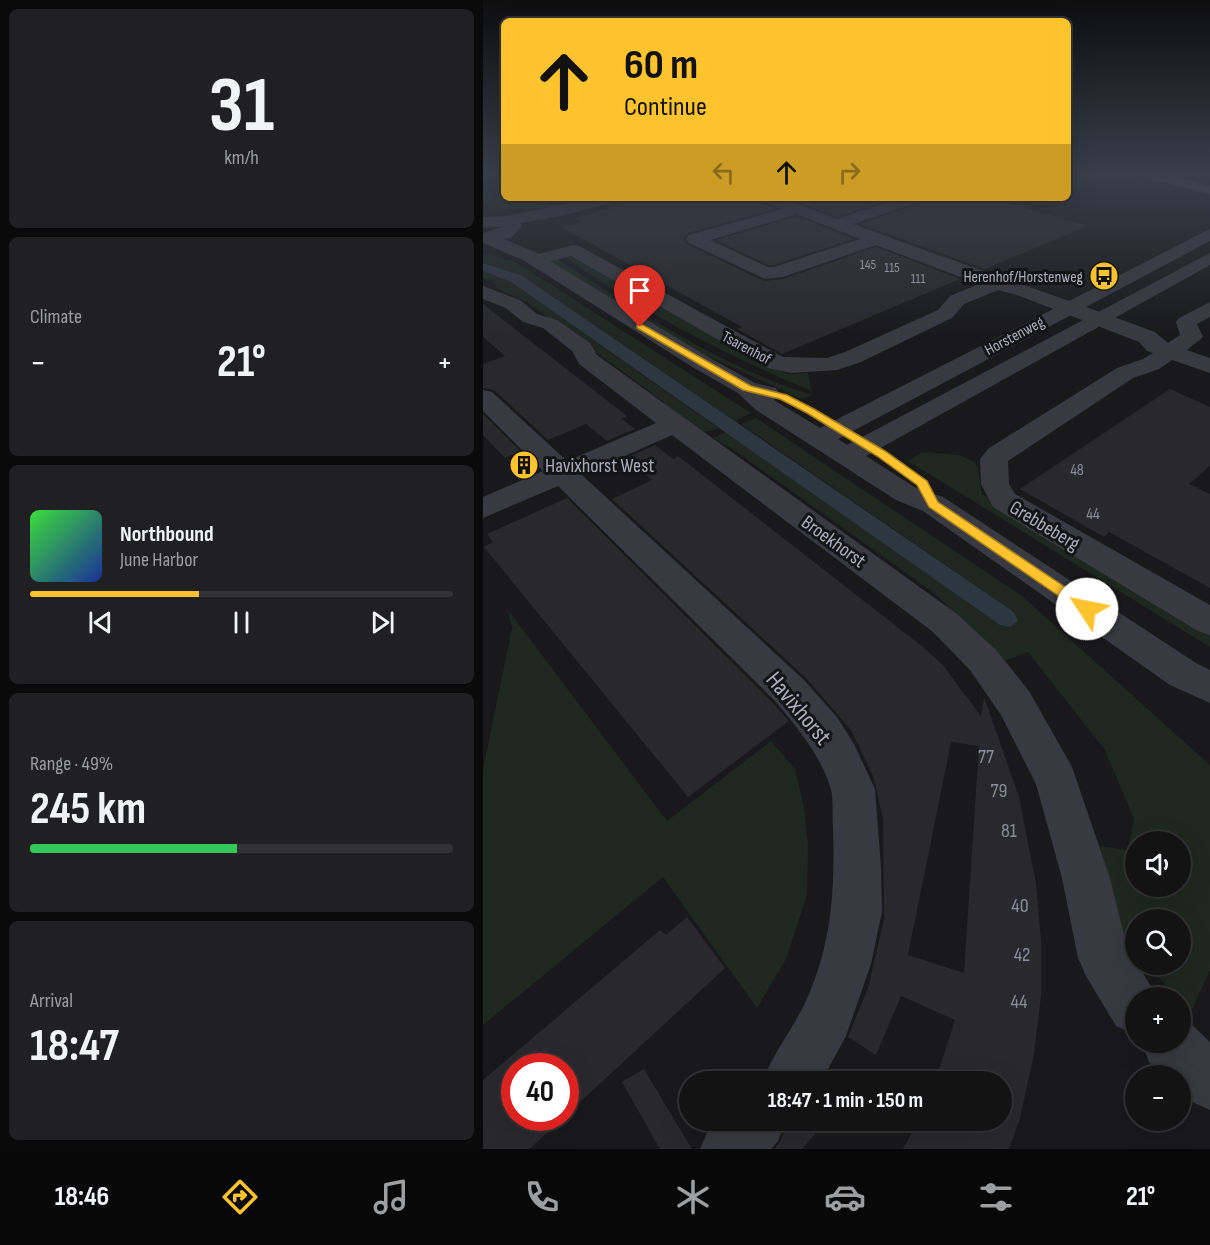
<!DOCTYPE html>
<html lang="en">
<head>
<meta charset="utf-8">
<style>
  body { margin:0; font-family:"Sofia Sans Condensed",sans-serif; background:#202022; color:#f1f3f6; height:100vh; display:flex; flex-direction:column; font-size:22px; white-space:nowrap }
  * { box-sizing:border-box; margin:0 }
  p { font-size:20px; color:#9d9ea0 }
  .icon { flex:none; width:33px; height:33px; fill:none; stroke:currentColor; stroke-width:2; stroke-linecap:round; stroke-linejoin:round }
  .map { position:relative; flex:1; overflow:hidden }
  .panel { display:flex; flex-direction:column; gap:9px; padding:9px; background:#0a0a0b; width:483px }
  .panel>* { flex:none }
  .banner { position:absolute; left:18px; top:18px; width:570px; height:183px; border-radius:9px; box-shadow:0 6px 24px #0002,0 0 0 2px #323234; background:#ffc32d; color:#111; overflow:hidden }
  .buttons { position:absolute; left:642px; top:831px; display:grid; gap:12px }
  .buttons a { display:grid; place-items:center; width:66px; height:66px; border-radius:50%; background:#131314; box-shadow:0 6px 24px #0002,0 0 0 2px #323234; font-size:30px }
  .speed { position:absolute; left:18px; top:1053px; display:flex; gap:12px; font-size:30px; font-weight:700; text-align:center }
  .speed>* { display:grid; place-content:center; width:78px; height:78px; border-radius:50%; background:#131314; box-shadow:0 6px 24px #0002,0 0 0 2px #323234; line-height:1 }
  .speed .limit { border:9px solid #d22; background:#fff; color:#111 }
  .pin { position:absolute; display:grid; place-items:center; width:51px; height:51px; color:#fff; margin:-62px -26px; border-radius:50% 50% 50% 0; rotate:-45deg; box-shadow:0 0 6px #0007 }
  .pin .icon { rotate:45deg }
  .me { position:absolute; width:66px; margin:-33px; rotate:304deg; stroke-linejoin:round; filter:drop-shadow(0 0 4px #0008) }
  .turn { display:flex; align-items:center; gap:21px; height:126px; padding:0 24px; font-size:27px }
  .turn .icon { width:78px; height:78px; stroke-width:2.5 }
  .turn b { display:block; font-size:42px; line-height:51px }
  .lanes { display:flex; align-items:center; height:57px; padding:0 24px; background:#0003; justify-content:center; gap:30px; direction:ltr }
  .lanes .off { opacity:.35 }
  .big { font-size:45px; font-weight:700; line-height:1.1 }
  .panel .widget { flex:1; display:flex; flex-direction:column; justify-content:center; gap:9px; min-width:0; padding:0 21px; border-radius:9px; background:#202022 }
  .panel .dial { align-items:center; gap:0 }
  .dial b { font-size:78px; line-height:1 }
  .song { display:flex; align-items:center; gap:18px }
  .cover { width:72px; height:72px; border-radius:9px; background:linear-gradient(135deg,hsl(120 70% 55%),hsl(230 70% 35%)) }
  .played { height:6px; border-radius:3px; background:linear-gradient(90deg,#ffc32d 40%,#323234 40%) }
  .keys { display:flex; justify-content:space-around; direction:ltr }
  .heat { display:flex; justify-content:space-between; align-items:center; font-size:33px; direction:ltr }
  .charge { height:9px; border-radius:4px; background:linear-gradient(90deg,#34c759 49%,#323234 0) }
  .trip { position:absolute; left:196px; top:1071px; width:333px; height:60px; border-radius:30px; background:#131314; box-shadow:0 6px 24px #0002,0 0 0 2px #323234; font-weight:700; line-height:60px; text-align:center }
  .dock { display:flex; height:96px; justify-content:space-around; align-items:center; background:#080808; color:#9d9ea0 }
  .dock .icon { width:42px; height:42px }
  .dock .active { color:#ffc32d }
  .dock b { font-size:27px; color:#f1f3f6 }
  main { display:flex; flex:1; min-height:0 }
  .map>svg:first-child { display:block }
  .green { fill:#1e2720; fill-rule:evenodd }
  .water { fill:#2d3741 }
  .building { fill:#29292d; fill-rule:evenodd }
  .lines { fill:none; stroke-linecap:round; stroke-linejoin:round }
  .minor { fill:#393a41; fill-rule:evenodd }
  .tertiary { fill:#393a41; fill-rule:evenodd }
  .primary { fill:#555760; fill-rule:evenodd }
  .route { fill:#ffc32d; stroke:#a67f1d; stroke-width:1.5 }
  .labels { text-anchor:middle; stroke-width:6; stroke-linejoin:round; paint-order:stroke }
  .far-number-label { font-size:14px; fill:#8a8e98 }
  .far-poi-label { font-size:16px; fill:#aaafbc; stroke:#141417; text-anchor:end }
  .far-street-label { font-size:16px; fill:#aaafbc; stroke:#141417 }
  .number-label { font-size:16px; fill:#8a8e98 }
  .poi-label { font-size:20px; fill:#aaafbc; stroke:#141417; text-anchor:start }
  .street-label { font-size:20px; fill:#aaafbc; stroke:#141417 }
  .near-number-label { font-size:20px; fill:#8a8e98 }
  .near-street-label { font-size:24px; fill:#aaafbc; stroke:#141417 }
</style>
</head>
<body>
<main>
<section class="panel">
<div class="widget dial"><b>31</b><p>km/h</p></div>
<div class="widget"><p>Climate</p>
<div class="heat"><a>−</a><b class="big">21°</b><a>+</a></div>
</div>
<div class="widget">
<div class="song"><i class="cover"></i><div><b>Northbound</b><p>June Harbor</p></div></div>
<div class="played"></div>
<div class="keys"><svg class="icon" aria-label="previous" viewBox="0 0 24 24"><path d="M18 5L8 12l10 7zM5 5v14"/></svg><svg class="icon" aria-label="pause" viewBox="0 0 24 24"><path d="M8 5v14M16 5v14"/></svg><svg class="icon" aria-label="next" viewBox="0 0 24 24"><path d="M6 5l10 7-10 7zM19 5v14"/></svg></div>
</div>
<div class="widget"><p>Range · 49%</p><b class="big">245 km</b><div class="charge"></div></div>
<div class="widget"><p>Arrival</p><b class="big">18:47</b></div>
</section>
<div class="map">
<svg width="727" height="1149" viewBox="0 0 727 1149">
  <rect width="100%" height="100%" fill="#19191b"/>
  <g class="green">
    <path d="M 0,189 L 27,203 L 41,201 L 35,198 L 44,198 L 66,209 L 17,209 L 0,200 Z"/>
    <path d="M 89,253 L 304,374 L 325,373 L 328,391 C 241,354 156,311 79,255 Z"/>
    <path d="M 5,254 L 29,261 L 42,268 L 268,413 L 252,421 L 38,275 L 0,263 L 0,256 Z"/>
    <path d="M 73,258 C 154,310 237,367 329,395 L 319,399 L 218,353 L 66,261 Z"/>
    <path d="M 0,271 L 28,282 L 235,428 C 209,440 196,421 176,406 L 181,402 L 44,302 L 11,287 L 14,285 L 8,283 L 11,281 L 0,278 Z"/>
    <path d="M 273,418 L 539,596 L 727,765 L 727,970 L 707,1014 L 698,1003 L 698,998 L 693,997 L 665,965 L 698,964 L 698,920 L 652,920 L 652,950 L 638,933 L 617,846 L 645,850 L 651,819 L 622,750 L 545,652 L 521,661 L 451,593 L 251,450 L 230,438 L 242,432 L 535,622 L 531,612 L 258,424 ZM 652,842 L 698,842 L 698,886 L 652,886 Z"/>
    <path d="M 439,452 L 476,455 L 492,462 L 495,468 L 499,494 L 727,628 L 727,647 L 425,461 Z"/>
    <path d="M 25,610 L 184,821 L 288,741 L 312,769 L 321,808 L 325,845 L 324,895 L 303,959 L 274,1008 L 180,877 L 0,1025 L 0,770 L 29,628 Z"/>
  </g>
  <path class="water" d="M 0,263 L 38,275 L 531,612 L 535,621 L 527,627 L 517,625 L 28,282 L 0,271 Z"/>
  <g class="building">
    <path d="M 164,198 L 275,198 L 279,203 L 293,209 L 205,233 L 201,239 L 205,245 L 281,281 L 301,279 L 393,247 L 477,279 L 299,354 L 254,329 L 259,327 L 78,227 L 99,222 L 92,218 Z"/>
    <path d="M 305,198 L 411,198 L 354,217 Z"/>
    <path d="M 443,198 L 509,198 L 604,226 L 502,269 L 377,224 L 439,203 Z"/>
    <path d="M 314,216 L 370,239 L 291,265 L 285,265 L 233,240 Z"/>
    <path d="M 0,304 L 144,416 L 139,419 L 152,429 L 124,441 L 103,424 L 65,440 L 11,390 L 0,388 L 0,364 L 22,356 L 0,337 Z"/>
    <path d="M 687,389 L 727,407 L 727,466 L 706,484 L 727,494 L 727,588 L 626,532 L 621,537 L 537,489 Z"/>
    <path d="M 0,414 L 37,451 L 22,458 L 0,435 Z"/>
    <path d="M 172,445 L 190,459 L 195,456 L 440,647 L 459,664 L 498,716 L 501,697 L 536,797 L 553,884 L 558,940 L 558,996 L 551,1054 L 537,1118 L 526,1149 L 420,1149 L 436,1120 L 519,1120 L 519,1082 L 452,1082 L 472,1020 L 418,996 L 393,1055 L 365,1037 L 385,988 L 401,919 L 400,819 L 390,776 L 368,730 L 323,678 L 129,499 L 169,480 L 143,458 ZM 468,742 L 496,746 L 481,973 L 425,955 Z"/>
    <path d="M 84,498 L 291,704 L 306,721 L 205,797 L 1,547 L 10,542 L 4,534 Z"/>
    <path d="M 204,917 L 242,968 L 82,1116 L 82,1066 L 32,1066 L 32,1118 L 81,1118 L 46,1149 L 0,1149 L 0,1080 L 177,930 L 183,935 Z"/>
    <path d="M 161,1069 L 209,1149 L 177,1149 L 139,1082 Z"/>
    <path d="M 305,1120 L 353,1120 L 344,1133 L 338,1127 L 319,1149 L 291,1149 L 297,1142 Z"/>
  </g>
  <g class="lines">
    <g class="minor">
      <path d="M 112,198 L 138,198 L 135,201 L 82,215 L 22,226 L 14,221 L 22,216 Z"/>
      <path d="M 277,198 L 299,198 L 354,219 L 418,198 L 441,198 L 438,201 L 370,224 C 470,261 571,295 672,332 L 685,343 L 697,335 L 693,322 L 696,318 L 727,302 L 727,317 L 714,324 L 720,337 L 704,350 L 727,358 L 727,373 L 689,360 L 676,369 L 650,378 L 525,461 L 526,484 L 532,494 L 727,605 L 727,635 L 715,631 L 510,507 L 498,484 L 497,459 L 506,448 L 634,368 L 660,359 L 670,353 L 664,351 L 656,342 L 534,295 L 515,290 L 481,304 L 469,318 L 378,362 L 354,370 L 308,373 L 285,368 L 88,256 L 53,265 L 47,264 L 44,260 L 47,256 L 90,245 L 96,246 L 300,357 L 344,358 L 362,352 L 455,310 L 467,296 L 496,284 L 393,245 L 300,277 L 282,279 L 206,243 L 203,239 L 206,235 L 300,209 L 280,201 ZM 314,214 L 377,239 L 291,267 L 285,267 L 227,240 Z"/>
      <path d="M 0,286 L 37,300 L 54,314 L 74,320 L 107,343 L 114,355 L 474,614 L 513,650 L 546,691 L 589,767 L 627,878 L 644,947 L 675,998 L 652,998 L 652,1034 L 633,1026 L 603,976 L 595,958 L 579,878 L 553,784 L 518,715 L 487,670 L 450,632 L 189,435 L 99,475 L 321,680 L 354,717 L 371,744 L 392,789 L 398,867 L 399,912 L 388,964 L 363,1036 L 338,1082 L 279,1082 C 290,1053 310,1029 323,1001 C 349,944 352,889 350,827 C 349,815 351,798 347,786 C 336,753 315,729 293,702 L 75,486 L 0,518 L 0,497 L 60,471 L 0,411 L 0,390 L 9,392 L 84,461 L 173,423 L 96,364 L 89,351 L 60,328 L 40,322 L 23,308 L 0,299 Z"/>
      <path d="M 698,1019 L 706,1022 L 727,1042 L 727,1110 L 707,1101 L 698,1092 L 698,1076 L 681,1076 L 666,1062 L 659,1042 L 698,1042 Z"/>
      <path d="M 233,1120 L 303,1120 L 295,1141 L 288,1149 L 217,1149 L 226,1128 Z"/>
    </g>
    <path class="tertiary" d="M 18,216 L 37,223 L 39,226 L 28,238 L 21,239 L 52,252 L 227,358 L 272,383 L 293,388 L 296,393 L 291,400 L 337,428 L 727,229 L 727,241 L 355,439 L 364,445 L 727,253 L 727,265 L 383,456 L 433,488 L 460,497 L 713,663 L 727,670 L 727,703 L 687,685 L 440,511 L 413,500 L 273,410 L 255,393 L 211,368 L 40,260 L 0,243 L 0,233 L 20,227 L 0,227 L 0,217 Z"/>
    <path class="primary" d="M 653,173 L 679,173 L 727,186 L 727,194 L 655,176 Z"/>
  </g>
  <linearGradient id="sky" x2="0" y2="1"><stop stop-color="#0e0e0f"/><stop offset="0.52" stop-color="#383e4a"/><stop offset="1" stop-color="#383e4a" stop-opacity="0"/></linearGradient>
  <rect width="727" height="334" fill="url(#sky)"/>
  <path class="route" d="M 154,325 L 160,325 L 268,386 L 304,395 L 331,409 L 402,451 L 444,481 L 455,502 L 609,605 L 611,609 L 609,612 L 599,612 L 446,507 L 434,485 L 394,456 L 324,413 L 297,399 L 260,390 L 154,328 Z"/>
  <defs>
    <g id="bus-disc" transform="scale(1.5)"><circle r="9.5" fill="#ffc32d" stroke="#141417"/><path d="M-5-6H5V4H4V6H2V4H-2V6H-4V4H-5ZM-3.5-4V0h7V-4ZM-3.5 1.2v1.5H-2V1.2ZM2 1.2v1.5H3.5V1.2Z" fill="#111"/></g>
    <g id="building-disc" transform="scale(1.5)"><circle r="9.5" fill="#ffc32d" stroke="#141417"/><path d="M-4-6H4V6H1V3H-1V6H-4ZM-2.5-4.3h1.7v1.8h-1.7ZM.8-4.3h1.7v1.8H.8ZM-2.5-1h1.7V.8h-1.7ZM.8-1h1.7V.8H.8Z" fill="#111"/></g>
  </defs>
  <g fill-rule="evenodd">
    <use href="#bus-disc" x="621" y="276"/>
    <use href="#building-disc" x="41" y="465"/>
  </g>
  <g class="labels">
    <g class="far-number-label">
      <text x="385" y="269">145</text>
      <text x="409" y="272">115</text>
      <text x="435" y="283">111</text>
    </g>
    <g class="far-poi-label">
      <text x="600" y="282">Herenhof/Horstenweg</text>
    </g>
    <g class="far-street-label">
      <text transform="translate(531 335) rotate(-28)" y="6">Horstenweg</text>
      <text transform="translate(264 347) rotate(28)" y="6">Tsarenhof</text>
    </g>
    <g class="number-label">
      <text x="594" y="475">48</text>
      <text x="610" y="519">44</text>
    </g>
    <g class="poi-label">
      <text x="62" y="472">Havixhorst West</text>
    </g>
    <g class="street-label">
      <text transform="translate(562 525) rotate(31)" y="7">Grebbeberg</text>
      <text transform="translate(351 541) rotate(36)" y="7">Broekhorst</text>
    </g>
    <g class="near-number-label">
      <text x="503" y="763">77</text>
      <text x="516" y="797">79</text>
      <text x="526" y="837">81</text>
      <text x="537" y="912">40</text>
      <text x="539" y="961">42</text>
      <text x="536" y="1008">44</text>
    </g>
    <g class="near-street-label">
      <text transform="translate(316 708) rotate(50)" y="8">Havixhorst</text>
    </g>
  </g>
</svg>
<div class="buttons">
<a><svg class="icon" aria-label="sound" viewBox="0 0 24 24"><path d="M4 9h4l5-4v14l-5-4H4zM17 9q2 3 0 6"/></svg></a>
<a><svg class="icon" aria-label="search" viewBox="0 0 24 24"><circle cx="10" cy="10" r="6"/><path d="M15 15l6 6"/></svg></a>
<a>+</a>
<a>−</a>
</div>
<div class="speed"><div class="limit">40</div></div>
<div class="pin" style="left:157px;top:327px;background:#d93025"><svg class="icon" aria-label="arrive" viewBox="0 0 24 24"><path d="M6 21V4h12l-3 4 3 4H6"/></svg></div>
<svg class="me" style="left:604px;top:609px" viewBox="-20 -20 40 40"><circle r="19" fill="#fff"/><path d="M0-13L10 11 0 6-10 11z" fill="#ffc32d"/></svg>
<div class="trip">18:47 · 1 min · 150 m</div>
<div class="banner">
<div class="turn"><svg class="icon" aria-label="ahead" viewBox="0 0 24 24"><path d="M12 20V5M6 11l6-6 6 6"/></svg><div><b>60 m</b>Continue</div></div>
<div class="lanes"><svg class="icon off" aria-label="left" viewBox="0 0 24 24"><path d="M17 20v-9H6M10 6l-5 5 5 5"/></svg><svg class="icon" aria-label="ahead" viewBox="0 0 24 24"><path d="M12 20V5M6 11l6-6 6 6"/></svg><svg class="icon off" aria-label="right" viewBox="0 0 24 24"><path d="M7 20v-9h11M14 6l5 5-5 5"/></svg></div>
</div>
</div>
</main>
<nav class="dock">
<b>18:46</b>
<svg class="icon active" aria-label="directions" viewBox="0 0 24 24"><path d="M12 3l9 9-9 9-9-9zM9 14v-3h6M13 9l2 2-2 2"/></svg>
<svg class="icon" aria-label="music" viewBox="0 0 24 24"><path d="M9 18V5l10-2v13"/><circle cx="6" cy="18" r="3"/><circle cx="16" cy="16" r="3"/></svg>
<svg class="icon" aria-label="phone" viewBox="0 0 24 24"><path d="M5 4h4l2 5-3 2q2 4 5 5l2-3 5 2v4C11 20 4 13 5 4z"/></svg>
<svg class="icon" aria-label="climate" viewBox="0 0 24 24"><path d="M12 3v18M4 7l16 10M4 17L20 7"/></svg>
<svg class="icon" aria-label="car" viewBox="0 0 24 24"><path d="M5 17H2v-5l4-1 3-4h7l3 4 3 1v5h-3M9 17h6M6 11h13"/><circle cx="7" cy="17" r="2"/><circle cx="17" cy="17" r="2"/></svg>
<svg class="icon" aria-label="filters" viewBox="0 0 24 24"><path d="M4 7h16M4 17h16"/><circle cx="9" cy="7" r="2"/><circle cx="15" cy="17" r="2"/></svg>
<b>21°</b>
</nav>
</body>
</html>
